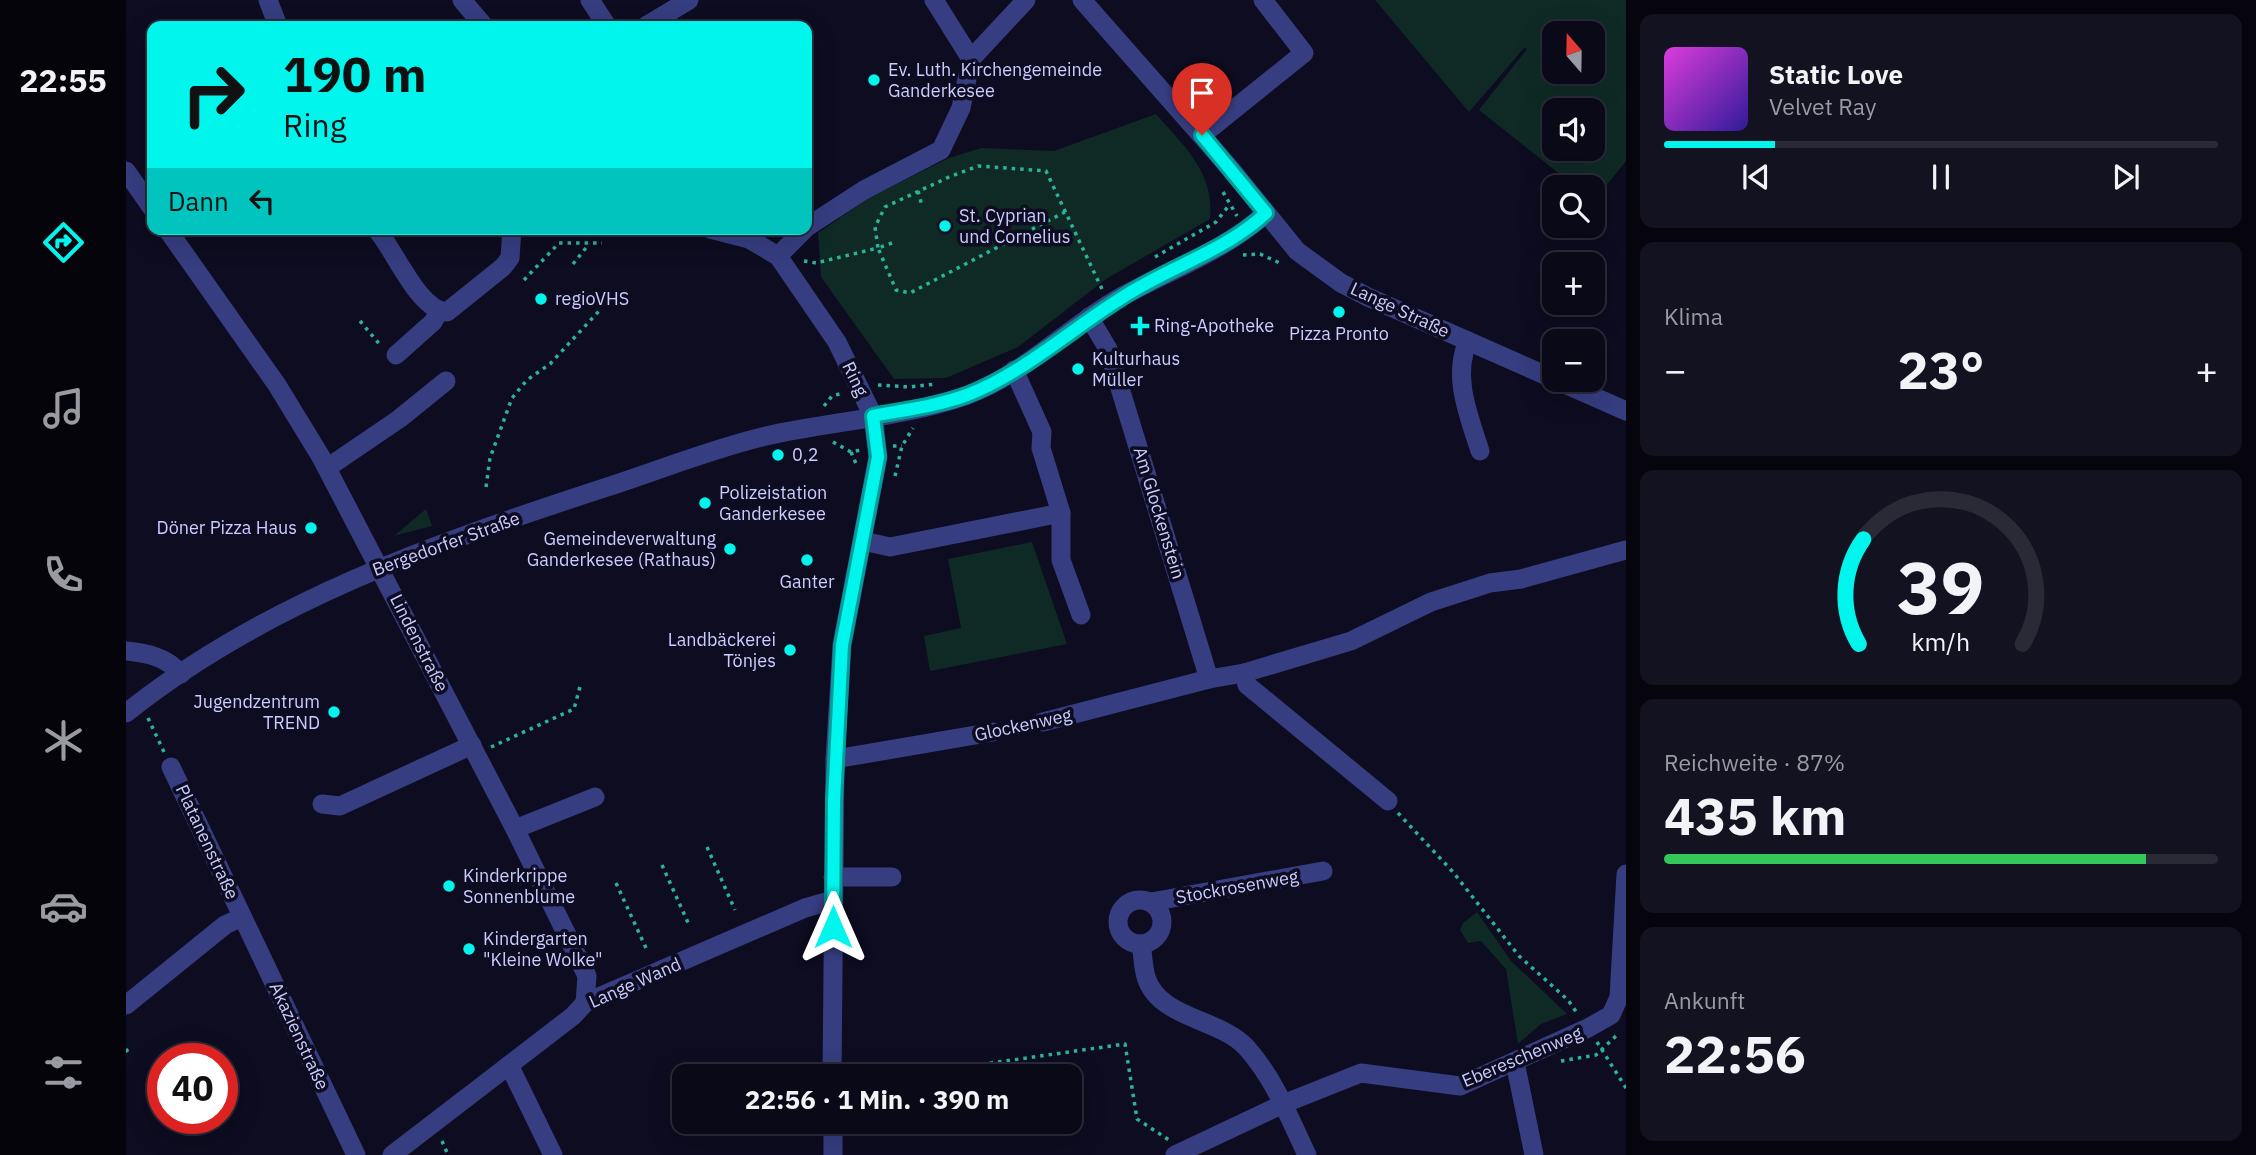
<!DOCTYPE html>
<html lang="de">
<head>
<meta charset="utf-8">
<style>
  body { margin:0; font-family:"IBM Plex Sans",sans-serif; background:#131221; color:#f1f3f6; height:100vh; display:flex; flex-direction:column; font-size:26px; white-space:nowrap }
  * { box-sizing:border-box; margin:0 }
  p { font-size:23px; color:#999aa2 }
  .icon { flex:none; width:38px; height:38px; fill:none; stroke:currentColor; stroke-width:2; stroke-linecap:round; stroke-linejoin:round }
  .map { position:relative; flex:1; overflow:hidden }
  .side { display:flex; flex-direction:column; gap:14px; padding:14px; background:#06050d; width:630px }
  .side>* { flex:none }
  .hud { position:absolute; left:21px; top:21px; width:665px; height:214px; border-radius:14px; box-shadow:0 7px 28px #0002,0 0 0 2px #2a2a37; background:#00f6ed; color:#111; overflow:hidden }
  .needle { width:46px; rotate:340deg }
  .fabs { position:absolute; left:1416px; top:21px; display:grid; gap:14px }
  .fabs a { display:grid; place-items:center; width:63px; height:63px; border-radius:14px; background:#0a0918; box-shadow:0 7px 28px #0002,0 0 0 2px #2a2a37; font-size:35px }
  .speed { position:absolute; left:21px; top:1043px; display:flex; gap:14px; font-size:35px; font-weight:700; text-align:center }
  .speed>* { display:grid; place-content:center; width:91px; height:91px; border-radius:50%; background:#0a0918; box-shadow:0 7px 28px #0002,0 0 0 2px #2a2a37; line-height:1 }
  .speed .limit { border:10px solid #d22; background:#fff; color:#111 }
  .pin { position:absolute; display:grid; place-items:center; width:60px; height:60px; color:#fff; margin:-72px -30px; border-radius:50% 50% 50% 0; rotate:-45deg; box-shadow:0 0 7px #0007 }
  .pin .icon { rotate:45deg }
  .me { position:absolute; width:77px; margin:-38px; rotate:0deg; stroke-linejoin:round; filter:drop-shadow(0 0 5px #0008) }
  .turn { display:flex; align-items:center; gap:24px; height:147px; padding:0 21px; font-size:32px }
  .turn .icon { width:91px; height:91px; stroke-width:2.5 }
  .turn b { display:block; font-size:49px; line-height:60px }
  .then { display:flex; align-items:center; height:66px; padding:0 21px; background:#0003; gap:14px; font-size:26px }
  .big { font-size:52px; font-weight:700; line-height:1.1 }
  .side .widget { flex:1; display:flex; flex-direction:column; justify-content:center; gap:10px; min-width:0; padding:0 24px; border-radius:14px; background:#131221 }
  .side .dial { align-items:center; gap:0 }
  .dial svg { height:182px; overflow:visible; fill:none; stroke:#2a2a37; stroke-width:7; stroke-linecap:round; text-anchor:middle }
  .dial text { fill:#f1f3f6; stroke:none }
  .song { display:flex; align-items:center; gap:21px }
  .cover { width:84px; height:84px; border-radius:10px; background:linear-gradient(135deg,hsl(300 70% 55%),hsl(250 70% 35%)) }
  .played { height:7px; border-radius:4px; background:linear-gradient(90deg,#00f6ed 20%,#2a2a37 20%) }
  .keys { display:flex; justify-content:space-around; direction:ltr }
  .heat { display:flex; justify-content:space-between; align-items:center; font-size:38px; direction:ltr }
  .charge { height:10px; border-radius:5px; background:linear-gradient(90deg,#34c759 87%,#2a2a37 0) }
  .trip { position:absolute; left:546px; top:1064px; width:410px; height:70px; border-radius:14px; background:#0a0918; box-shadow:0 7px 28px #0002,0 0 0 2px #2a2a37; font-weight:700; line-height:70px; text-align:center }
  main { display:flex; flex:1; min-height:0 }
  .menu { display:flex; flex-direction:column; width:126px; justify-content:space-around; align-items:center; background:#04040a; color:#999aa2 }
  .menu .icon { width:49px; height:49px }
  .menu .selected { color:#00f6ed }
  .menu b { font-size:32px; color:#f1f3f6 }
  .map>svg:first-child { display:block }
  .green { fill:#0f2a25; fill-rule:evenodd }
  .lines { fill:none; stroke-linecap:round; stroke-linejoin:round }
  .path { stroke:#2bb398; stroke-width:3.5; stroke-dasharray:3.5 5; stroke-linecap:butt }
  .minor { stroke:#363d80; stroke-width:19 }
  .route-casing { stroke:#00a09a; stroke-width:18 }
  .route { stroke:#00f6ed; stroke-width:12 }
  .poi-dot { fill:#00f6ed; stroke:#0d0c20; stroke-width:2.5 }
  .labels { text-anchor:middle; stroke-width:7; stroke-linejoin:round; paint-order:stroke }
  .poi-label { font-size:18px; fill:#cbccff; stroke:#0d0c20; text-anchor:start }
  .street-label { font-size:18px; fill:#cbccff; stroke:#0d0c20 }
</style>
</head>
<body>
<main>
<nav class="menu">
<b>22:55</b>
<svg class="icon selected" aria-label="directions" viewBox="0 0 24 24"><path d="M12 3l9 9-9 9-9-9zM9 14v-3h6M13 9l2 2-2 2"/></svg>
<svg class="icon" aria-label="music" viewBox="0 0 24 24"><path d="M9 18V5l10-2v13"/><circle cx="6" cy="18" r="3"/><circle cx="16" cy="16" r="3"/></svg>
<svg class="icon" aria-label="phone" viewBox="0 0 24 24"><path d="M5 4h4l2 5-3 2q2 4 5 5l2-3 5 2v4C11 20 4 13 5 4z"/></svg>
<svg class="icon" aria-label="climate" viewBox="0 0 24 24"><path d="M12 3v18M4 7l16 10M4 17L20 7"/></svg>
<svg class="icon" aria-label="car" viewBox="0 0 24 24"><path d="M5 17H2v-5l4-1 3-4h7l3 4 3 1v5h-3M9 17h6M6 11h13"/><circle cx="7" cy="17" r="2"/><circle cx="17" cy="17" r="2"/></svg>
<svg class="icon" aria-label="filters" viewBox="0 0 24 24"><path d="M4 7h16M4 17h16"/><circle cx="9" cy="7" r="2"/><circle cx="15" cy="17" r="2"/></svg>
</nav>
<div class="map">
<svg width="1500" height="1155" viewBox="0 0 1500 1155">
  <rect width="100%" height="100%" fill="#0d0c20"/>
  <g class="green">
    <path d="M 1249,0 L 1500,0 L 1500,161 L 1468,201 L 1466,187 L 1450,187 L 1353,110 L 1401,49 L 1398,48 L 1343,112 ZM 1428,33 L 1466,33 L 1466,72 L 1428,72 ZM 1466,110 L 1466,149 L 1428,149 L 1428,110 Z"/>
    <path d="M 1030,114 C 1058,146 1089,173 1084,219 L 980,279 L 892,347 L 820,378 L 768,379 L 695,277 L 692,233 L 743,198 L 823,158 L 855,148 L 928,151 Z"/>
    <path d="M 300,509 L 306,526 L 268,536 Z"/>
    <path d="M 906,542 L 941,644 L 804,671 L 798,636 L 835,628 L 822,559 Z"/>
    <path d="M 1351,912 L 1385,961 L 1441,1014 L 1415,1024 L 1392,1044 L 1380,969 L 1355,941 L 1342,943 L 1334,930 L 1337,923 Z"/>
  </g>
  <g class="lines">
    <g class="path">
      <path d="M 792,191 L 796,206"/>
      <path d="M 1097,192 L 1111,216"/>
      <path d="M 766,243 L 752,248 L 770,290 L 784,293 L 939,212"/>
      <path d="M 1117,255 L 1134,254 L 1156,264"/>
      <path d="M 1029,257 L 1090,222 L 1104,204"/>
      <path d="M 678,261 L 690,263 L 752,248 L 749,227 L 759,207 L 823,177 L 852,166 L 920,171 L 976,289"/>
      <path d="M 447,264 L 463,244"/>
      <path d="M 398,280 L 433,243 L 476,243"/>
      <path d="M 234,321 L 255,346"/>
      <path d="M 752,385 L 783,387 L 810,384"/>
      <path d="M 698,406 L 706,396 L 717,393"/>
      <path d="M 707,442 L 725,452 L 735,450"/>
      <path d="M 767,446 L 776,446"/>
      <path d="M 725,452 L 731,466"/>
      <path d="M 769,476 L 776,446 L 787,428"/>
      <path d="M 360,487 L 364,458 L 386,398 L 401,380 L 424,364 L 473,311"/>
      <path d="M 22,718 L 38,752"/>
      <path d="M 885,729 L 901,725"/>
      <path d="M 365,747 L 448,709 L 455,683"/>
      <path d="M 1272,813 L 1327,872 L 1393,956 L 1442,1000 L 1451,1013"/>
      <path d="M 581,847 L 609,910"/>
      <path d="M 536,865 L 564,927"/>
      <path d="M 490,883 L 520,948"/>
      <path d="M 1471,1042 L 1500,1088"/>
      <path d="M 0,1049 L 3,1054"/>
      <path d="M 1435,1061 L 1470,1055 L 1492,1034"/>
      <path d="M 830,1068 L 999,1044 L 1011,1119 L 1043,1140"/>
      <path d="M 316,1141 L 322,1155"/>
    </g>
    <g class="minor">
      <path d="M 142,0 L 152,26"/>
      <path d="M 336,0 L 358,26"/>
      <path d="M 464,0 L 481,26"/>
      <path d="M 808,0 L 845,59"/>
      <path d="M 956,0 L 1104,168 L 1171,251 L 1215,283 L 1242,297 L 1428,379"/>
      <path d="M 520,26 L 563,0"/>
      <path d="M 1076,135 L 1178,53 L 1137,0"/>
      <path d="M 0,171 L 26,208"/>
      <path d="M 681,227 L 738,190 L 815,150 L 835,108 L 845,59 L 900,0"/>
      <path d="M 41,229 L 151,385 L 195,457 L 389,829 L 461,976 L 459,1003"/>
      <path d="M 250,229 C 269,250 292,310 321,312 L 377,267 L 384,258 L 386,229"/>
      <path d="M 584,229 L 623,239 L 652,256 L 711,342 L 747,416 L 752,457 L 716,645 L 709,759 L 706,1076"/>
      <path d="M 652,256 L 679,229"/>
      <path d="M 963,317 L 982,349 L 1083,679 L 1118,673 L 1225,641 L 1305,602 L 1364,583 L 1395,579 L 1500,550"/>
      <path d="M 1342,341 C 1326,377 1343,416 1354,451"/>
      <path d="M 270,355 L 307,322 L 313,311"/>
      <path d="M 888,370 L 916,432 L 915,448 L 935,513 L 935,560 L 955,615"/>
      <path d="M 1430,380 L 1500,411"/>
      <path d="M 201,468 L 273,419 L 320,381"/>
      <path d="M 737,541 L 764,547 L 935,513"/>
      <path d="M 0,651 C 21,653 41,657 55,674"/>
      <path d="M 1118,673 L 1121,685 L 1262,801"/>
      <path d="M 0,713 C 140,601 310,543 478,488 C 531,471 585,449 640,436 C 706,421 775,418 839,396 C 896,376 941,328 993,298 C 1042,271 1099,251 1140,213"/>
      <path d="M 917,722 L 1083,679"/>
      <path d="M 709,759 L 867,732"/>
      <path d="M 45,767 L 230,1155"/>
      <path d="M 196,804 L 214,806 L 346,745"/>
      <path d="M 389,829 L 469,797"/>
      <path d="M 707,877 L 766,877"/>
      <circle cx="1014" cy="922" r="22"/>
      <path d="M 1025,902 L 1197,871"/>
      <path d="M 1015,944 C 1017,955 1017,967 1020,977 C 1033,1019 1093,1018 1120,1047 C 1148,1078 1163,1117 1181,1155"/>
      <path d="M 0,1005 L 99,925 L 116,917"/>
      <path d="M 1389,1062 L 1408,1155"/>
      <path d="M 383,1065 L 427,1155"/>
      <path d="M 707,1122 L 707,1155"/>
      <path d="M 266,1155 L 447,1016 L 459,1003 L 679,908 L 707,900"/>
      <path d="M 1049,1155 L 1157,1104 L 1235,1073 L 1334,1086 L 1462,1028 L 1485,1015 L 1493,997 L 1500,874"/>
    </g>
  </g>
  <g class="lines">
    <g class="route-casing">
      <path id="route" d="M 707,927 L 708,801 L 716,645 L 752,457 L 747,416 C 778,410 811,406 841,395 C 903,371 955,320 1012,288 C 1055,263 1104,247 1140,213 L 1076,135"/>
    </g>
    <use href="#route" class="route"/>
  </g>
  <g class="poi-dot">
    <circle cx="748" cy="80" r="7"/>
    <circle cx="819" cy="226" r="7"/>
    <circle cx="415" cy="299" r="7"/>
    <circle cx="1213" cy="312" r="7"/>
    <path d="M1010.5 315.5h7v7h7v7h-7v7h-7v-7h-7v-7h7z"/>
    <circle cx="952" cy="369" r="7"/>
    <circle cx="652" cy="455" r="7"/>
    <circle cx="579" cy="503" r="7"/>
    <circle cx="185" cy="528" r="7"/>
    <circle cx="604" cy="549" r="7"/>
    <circle cx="681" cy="560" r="7"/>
    <circle cx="664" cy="650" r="7"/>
    <circle cx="208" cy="712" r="7"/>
    <circle cx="323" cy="886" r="7"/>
    <circle cx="343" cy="949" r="7"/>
  </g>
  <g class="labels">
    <g class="poi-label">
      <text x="762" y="76">Ev. Luth. Kirchengemeinde<tspan x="762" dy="21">Ganderkesee</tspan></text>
      <text x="833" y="222">St. Cyprian<tspan x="833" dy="21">und Cornelius</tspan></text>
      <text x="429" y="305">regioVHS</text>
      <text x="1028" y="332">Ring-Apotheke</text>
      <text x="1213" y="340" text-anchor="middle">Pizza Pronto</text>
      <text x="966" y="365">Kulturhaus<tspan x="966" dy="21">Müller</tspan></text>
      <text x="666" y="461">0,2</text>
      <text x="593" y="499">Polizeistation<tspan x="593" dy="21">Ganderkesee</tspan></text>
      <text x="171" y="534" text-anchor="end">Döner Pizza Haus</text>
      <text x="590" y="545" text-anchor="end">Gemeindeverwaltung<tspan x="590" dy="21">Ganderkesee (Rathaus)</tspan></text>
      <text x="681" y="588" text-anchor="middle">Ganter</text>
      <text x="650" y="646" text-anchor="end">Landbäckerei<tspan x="650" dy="21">Tönjes</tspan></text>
      <text x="194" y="708" text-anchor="end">Jugendzentrum<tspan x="194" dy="21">TREND</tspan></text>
      <text x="337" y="882">Kinderkrippe<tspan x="337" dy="21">Sonnenblume</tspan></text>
      <text x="357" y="945">Kindergarten<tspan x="357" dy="21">"Kleine Wolke"</tspan></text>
    </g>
    <g class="street-label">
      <text transform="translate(1274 310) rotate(25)" y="6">Lange Straße</text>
      <text transform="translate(729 379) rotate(64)" y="6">Ring</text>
      <text transform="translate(1033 513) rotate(73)" y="6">Am Glockenstein</text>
      <text transform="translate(320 544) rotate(-20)" y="6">Bergedorfer Straße</text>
      <text transform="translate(293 643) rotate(63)" y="6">Lindenstraße</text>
      <text transform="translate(897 725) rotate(-12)" y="6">Glockenweg</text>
      <text transform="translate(81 842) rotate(65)" y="6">Platanenstraße</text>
      <text transform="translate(1111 887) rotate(-10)" y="6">Stockrosenweg</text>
      <text transform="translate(509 983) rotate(-24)" y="6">Lange Wand</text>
      <text transform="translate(173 1036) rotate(65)" y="6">Akazienstraße</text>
      <text transform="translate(1396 1057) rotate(-23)" y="6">Ebereschenweg</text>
    </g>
  </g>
</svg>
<div class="fabs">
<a><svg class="needle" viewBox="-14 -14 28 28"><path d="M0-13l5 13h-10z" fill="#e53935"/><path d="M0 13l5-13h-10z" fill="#999aa2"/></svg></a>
<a><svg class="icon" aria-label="sound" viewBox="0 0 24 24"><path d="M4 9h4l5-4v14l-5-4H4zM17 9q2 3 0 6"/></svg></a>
<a><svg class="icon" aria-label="search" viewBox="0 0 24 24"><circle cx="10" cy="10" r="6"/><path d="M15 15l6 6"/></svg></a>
<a>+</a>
<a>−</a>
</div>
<div class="speed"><div class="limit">40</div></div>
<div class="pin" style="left:1076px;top:135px;background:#d93025"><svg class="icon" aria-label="arrive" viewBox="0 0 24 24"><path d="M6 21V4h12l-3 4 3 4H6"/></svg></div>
<svg class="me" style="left:707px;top:927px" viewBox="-20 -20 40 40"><path d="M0-17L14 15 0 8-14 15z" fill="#00f6ed" stroke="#fff" stroke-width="4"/></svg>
<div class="trip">22:56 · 1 Min. · 390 m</div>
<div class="hud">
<div class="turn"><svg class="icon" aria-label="right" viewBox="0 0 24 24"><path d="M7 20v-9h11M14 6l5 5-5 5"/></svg><div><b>190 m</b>Ring</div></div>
<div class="then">Dann<svg class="icon" aria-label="left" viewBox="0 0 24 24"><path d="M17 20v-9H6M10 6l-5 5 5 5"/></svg></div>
</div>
</div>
<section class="side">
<div class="widget">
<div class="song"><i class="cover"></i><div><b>Static Love</b><p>Velvet Ray</p></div></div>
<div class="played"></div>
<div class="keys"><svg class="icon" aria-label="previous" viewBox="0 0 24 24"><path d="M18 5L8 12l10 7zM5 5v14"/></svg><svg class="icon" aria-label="pause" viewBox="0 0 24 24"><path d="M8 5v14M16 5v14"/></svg><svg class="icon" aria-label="next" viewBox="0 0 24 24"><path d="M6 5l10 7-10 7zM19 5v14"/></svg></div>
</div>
<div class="widget"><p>Klima</p>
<div class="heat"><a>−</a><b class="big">23°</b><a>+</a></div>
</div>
<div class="widget dial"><svg viewBox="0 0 100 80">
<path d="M14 69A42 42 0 1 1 86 69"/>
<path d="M14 69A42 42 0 0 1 16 23" stroke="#00f6ed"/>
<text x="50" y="56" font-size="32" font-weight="700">39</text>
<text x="50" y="72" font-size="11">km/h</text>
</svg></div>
<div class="widget"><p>Reichweite · 87%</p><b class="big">435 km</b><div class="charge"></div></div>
<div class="widget"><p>Ankunft</p><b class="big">22:56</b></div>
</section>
</main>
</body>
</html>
